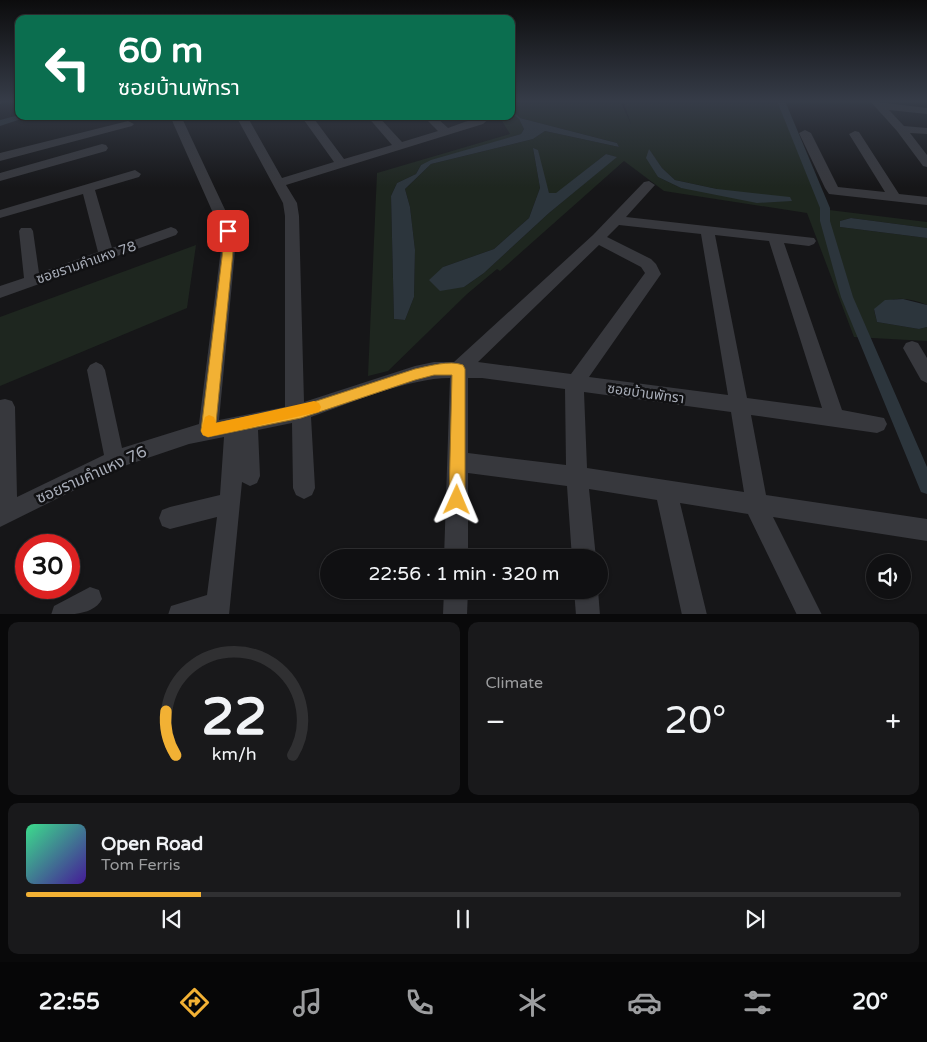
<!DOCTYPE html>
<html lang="en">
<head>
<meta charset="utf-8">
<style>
  body { margin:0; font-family:"Varela Round","Noto Sans Thai",sans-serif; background:#19191b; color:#f1f3f6; height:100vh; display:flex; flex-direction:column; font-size:19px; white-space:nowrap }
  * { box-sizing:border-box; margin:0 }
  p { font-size:16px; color:#9c9d9f }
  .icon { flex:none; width:28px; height:28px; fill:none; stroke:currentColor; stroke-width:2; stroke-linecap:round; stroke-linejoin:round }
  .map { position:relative; height:614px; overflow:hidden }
  .drawer { display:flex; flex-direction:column; gap:8px; padding:8px; background:#09090a; flex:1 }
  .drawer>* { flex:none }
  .top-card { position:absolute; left:15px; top:15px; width:500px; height:105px; border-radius:10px; box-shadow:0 1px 4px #0004,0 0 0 1px #303032; background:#0b6e4f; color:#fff; overflow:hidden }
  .buttons { position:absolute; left:866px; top:554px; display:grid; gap:10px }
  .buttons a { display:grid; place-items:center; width:45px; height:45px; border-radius:50%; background:#101012; box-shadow:0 1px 4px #0004,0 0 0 1px #303032; font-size:25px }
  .speed { position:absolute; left:15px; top:534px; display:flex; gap:10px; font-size:25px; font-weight:700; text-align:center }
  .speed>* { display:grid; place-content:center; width:65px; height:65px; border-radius:50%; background:#101012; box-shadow:0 1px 4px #0004,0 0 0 1px #303032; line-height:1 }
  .speed .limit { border:8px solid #d22; background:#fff; color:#111 }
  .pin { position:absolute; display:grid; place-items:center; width:42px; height:42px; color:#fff; margin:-21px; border-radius:10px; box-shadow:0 2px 8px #0006 }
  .me { position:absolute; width:55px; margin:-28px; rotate:1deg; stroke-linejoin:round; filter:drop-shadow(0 0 4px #0008) }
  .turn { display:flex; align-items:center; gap:18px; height:105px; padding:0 20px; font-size:22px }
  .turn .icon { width:65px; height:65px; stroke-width:2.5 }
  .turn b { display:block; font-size:35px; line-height:42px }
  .big { font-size:38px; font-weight:600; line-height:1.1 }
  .drawer .card { flex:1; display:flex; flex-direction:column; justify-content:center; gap:8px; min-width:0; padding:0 18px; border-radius:10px; background:#19191b }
  .drawer .dial { align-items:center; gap:0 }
  .dial svg { height:130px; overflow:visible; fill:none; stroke:#303032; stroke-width:7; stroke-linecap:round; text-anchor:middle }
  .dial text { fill:#f1f3f6; stroke:none }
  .song { display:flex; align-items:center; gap:15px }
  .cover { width:60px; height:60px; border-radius:8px; background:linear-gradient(135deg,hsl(150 70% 55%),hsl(260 70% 35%)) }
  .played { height:5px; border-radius:2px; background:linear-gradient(90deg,#f2b134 20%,#303032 20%) }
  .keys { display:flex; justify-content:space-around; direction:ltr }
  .heat { display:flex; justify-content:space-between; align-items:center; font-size:28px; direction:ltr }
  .drawer .tiles { flex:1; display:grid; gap:8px; grid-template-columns:1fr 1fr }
  .card:last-child { grid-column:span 2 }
  .trip { position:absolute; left:320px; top:549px; width:288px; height:50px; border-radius:25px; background:#101012; box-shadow:0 1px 4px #0004,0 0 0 1px #303032; font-weight:600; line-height:50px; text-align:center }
  .menu { display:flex; height:80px; justify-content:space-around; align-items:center; background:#060607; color:#9c9d9f }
  .menu .icon { width:35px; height:35px }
  .menu .selected { color:#f2b134 }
  .menu b { font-size:22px; color:#f1f3f6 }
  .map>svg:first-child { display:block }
  .green { fill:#1e261f; fill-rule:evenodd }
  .water { fill:#2c353c }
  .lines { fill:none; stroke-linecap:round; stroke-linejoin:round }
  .canal { fill:#2c353c; fill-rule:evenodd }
  .minor { fill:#37383d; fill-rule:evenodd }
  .route { fill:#f2b134; stroke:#9d7322 }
  .slow { fill:#f59e0b }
  .labels { text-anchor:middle; stroke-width:5; stroke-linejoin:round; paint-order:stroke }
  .street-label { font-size:14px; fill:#a8adb8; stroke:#111113 }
  .near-street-label { font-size:16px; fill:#a8adb8; stroke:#111113 }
</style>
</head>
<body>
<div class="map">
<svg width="927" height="615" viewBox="0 0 927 615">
  <rect width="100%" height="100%" fill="#161618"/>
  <g class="green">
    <path d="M 511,101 L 620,101 L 631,124 L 623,101 L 780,101 L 821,209 L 927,222 L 927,228 L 851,218 L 840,221 L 840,227 L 927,238 L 927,305 C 907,297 890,295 874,310 L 877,322 L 919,329 L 927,327 L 927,341 L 854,337 L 807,213 L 664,191 L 624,161 L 500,271 L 497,269 L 467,294 L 388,371 L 368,376 L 377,173 L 510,134 L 499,116 L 511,116 L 511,113 L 519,119 L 524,129 L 521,134 L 421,165 L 416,174 L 397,183 L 391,196 L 394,319 L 405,320 L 414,297 L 415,250 L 410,207 L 405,189 L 431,164 L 533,139 L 545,131 L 619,147 L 617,143 L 520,118 L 511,108 ZM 533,148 L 549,193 L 556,194 L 606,154 L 616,157 L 549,213 L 484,273 L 464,287 L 443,267 L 494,249 L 529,218 L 540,188 ZM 649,150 L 662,168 L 675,180 L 717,189 L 681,188 L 658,177 Z"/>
    <path d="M 196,245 L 187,308 L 0,386 L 0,317 Z"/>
  </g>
  <g class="water">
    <path d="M 511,108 L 520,118 L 617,143 L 619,147 L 545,131 L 533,139 L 431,164 L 405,189 L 410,207 L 415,250 L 414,297 L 405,320 L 394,319 L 391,196 L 397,183 L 416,174 L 421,165 L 431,160 L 521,134 L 524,129 L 519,119 L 511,113 Z"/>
    <path d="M 533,148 L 538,150 L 549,193 L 556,193 L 606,154 L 617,157 L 549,213 L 484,273 L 464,287 L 440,291 L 429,280 L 443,267 L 494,249 L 529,218 L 540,188 Z"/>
    <path d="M 649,149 L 662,168 L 675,180 L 717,189 L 790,197 L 792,201 L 757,203 L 681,188 L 658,177 L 646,158 Z"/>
    <path d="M 851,218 L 927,228 L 927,238 L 840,227 L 840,221 Z"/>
    <path d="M 903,299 L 927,305 L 927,327 L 919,329 L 877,322 L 874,309 L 885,300 Z"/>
  </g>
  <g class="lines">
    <g class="canal">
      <path d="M 777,101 L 785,101 L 830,208 L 830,221 L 853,297 L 927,467 L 927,494 L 921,492 L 841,297 L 820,221 L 820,208 Z"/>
      <path d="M 19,115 L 30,116 L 0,126 L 0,120 Z"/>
    </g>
    <g class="minor">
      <path d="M 0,101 L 6,101 L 0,104 Z"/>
      <path d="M 870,101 L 927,108 L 927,114 L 889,110 L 904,126 L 927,128 L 927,134 L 910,133 L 927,155 L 927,167 L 923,166 L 897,131 Z"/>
      <path d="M 170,116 L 181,116 L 235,231 L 236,241 L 219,420 L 285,407 L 285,216 L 283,203 L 236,116 L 247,116 L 282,178 L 334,162 L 301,116 L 312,116 L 344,159 L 392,145 L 367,116 L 378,116 L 402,142 L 438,131 L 423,116 L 435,116 L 448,128 C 463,123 477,116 492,116 L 483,124 L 286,185 L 297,203 L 299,216 L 304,402 L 415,366 L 434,362 L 454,362 L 593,235 L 644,182 L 649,181 L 655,185 L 626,217 L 814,238 L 816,241 L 814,244 L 809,246 L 784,243 L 842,410 L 884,418 L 887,424 L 884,430 L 877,433 L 751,415 L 766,495 L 927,519 L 927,541 L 773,517 L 822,615 L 797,615 L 748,514 L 680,503 L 707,615 L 682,615 L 657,500 L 589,489 L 596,558 L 572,558 L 567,486 L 468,473 L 468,558 L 444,558 L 450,378 C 408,378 351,403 311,417 L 315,488 L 312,495 L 304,499 L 296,495 L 293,488 L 292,423 L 258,430 L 260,476 L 257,483 L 250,486 L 242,482 L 229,615 L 168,615 L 171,606 L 207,595 L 217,517 L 170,529 L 162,526 L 159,518 L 162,510 L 170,507 L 220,495 L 224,437 L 189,444 L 121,467 L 0,527 L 0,400 L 5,399 L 12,401 L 15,407 L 17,497 L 104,455 L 87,370 L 90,365 L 96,362 L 102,365 L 105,370 L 122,448 L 199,424 L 222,241 L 221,231 ZM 619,225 L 701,234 L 728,395 L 589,377 L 661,274 L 656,264 L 651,259 L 607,237 ZM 715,235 L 769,241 L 822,408 L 747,398 ZM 599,245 L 641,267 L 645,273 L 571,374 L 478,362 ZM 468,378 L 482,378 L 565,389 L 566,465 L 468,453 ZM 584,392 L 731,412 L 744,492 L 587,468 Z"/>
      <path d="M 128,121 L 134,124 L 132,126 L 0,161 L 0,153 Z"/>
      <path d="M 805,130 L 811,133 L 838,187 L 885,192 L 849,134 L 855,131 L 859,132 L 899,194 L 927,197 L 927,205 L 829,194 L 825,188 L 799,133 Z"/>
      <path d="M 102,144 L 106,145 L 108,148 L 106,151 L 0,181 L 0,173 Z"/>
      <path d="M 135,170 L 141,174 L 139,177 L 95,190 L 112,248 L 171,227 L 176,229 L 178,232 L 176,235 L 0,298 L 0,286 L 24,278 L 19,231 L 21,228 L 31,228 L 33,231 L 39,273 L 98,252 L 83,194 L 0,218 L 0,210 Z"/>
      <path d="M 912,341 L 918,343 L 927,358 L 927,383 L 921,380 L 903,348 L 906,343 Z"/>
      <path d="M 90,587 L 99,590 L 102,599 C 94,615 70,615 51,615 L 54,606 Z"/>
      <path d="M 444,590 L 468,590 L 467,615 L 443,615 Z"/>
      <path d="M 574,590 L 598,590 L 600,615 L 576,615 Z"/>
    </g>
  </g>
  <linearGradient id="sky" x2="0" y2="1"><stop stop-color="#0c0c0d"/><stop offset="0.54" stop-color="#363c48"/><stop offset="1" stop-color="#363c48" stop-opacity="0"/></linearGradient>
  <rect width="927" height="187" fill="url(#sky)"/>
  <path class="route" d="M 228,228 L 233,231 L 234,241 L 216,423 L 301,406 L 415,369 C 430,366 449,360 463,365 L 465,369 L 465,500 L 462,506 L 457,508 L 452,506 L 449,500 L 452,375 L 434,375 L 415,380 L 301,418 L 208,437 L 203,435 L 201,431 L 224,241 L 223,231 Z"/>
  <path class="slow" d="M 314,401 L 319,403 L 321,407 L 319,412 L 314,413 L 208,437 L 203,435 L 201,431 L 205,417 L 209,415 L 214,417 L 216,423 Z"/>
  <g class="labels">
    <g class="street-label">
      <text transform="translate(86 262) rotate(-19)" y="5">ซอยรามคำแหง 78</text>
      <text transform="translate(646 393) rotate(8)" y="5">ซอยบ้านพัทรา</text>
    </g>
    <g class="near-street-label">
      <text transform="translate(91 474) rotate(-24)" y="6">ซอยรามคำแหง 76</text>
    </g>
  </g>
</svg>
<div class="buttons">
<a><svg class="icon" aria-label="sound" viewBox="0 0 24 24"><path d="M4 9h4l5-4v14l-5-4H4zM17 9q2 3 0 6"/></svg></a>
</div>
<div class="speed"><div class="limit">30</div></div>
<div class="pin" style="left:228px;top:231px;background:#d93025"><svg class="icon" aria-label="arrive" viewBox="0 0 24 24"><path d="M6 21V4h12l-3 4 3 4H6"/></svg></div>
<svg class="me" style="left:457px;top:500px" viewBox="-20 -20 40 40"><path d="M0-17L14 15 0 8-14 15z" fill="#f2b134" stroke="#fff" stroke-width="4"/></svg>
<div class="trip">22:56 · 1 min · 320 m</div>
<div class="top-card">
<div class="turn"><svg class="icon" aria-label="left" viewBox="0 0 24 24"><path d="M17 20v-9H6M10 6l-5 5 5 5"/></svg><div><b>60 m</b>ซอยบ้านพัทรา</div></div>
</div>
</div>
<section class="drawer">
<div class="tiles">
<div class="card dial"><svg viewBox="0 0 100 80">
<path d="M14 69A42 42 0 1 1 86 69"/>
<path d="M14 69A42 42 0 0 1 8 42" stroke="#f2b134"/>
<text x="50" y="56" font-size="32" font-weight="700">22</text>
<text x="50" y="72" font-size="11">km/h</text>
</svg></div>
<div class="card"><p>Climate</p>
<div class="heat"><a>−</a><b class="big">20°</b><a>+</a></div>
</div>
<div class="card">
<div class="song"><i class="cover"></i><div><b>Open Road</b><p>Tom Ferris</p></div></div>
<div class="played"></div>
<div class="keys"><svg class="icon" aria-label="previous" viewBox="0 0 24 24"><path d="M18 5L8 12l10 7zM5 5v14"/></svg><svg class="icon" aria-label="pause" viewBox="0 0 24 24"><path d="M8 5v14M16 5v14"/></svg><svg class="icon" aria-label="next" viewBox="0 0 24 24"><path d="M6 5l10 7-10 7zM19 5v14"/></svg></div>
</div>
</div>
</section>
<nav class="menu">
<b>22:55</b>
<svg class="icon selected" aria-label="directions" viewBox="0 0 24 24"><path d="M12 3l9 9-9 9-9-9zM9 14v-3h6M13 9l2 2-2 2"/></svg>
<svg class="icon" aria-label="music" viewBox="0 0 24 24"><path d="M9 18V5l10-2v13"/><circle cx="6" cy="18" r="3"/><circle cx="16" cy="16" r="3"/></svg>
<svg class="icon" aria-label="phone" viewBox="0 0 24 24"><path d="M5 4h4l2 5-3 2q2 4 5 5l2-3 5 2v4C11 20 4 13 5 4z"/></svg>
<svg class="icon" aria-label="climate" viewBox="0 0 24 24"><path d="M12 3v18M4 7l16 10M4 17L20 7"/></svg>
<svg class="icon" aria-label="car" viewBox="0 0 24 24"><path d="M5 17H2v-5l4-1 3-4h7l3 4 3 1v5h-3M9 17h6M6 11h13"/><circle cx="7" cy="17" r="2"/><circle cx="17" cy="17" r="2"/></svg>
<svg class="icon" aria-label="filters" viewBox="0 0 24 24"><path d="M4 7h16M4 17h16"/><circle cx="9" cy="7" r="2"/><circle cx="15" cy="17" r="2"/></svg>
<b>20°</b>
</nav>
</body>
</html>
